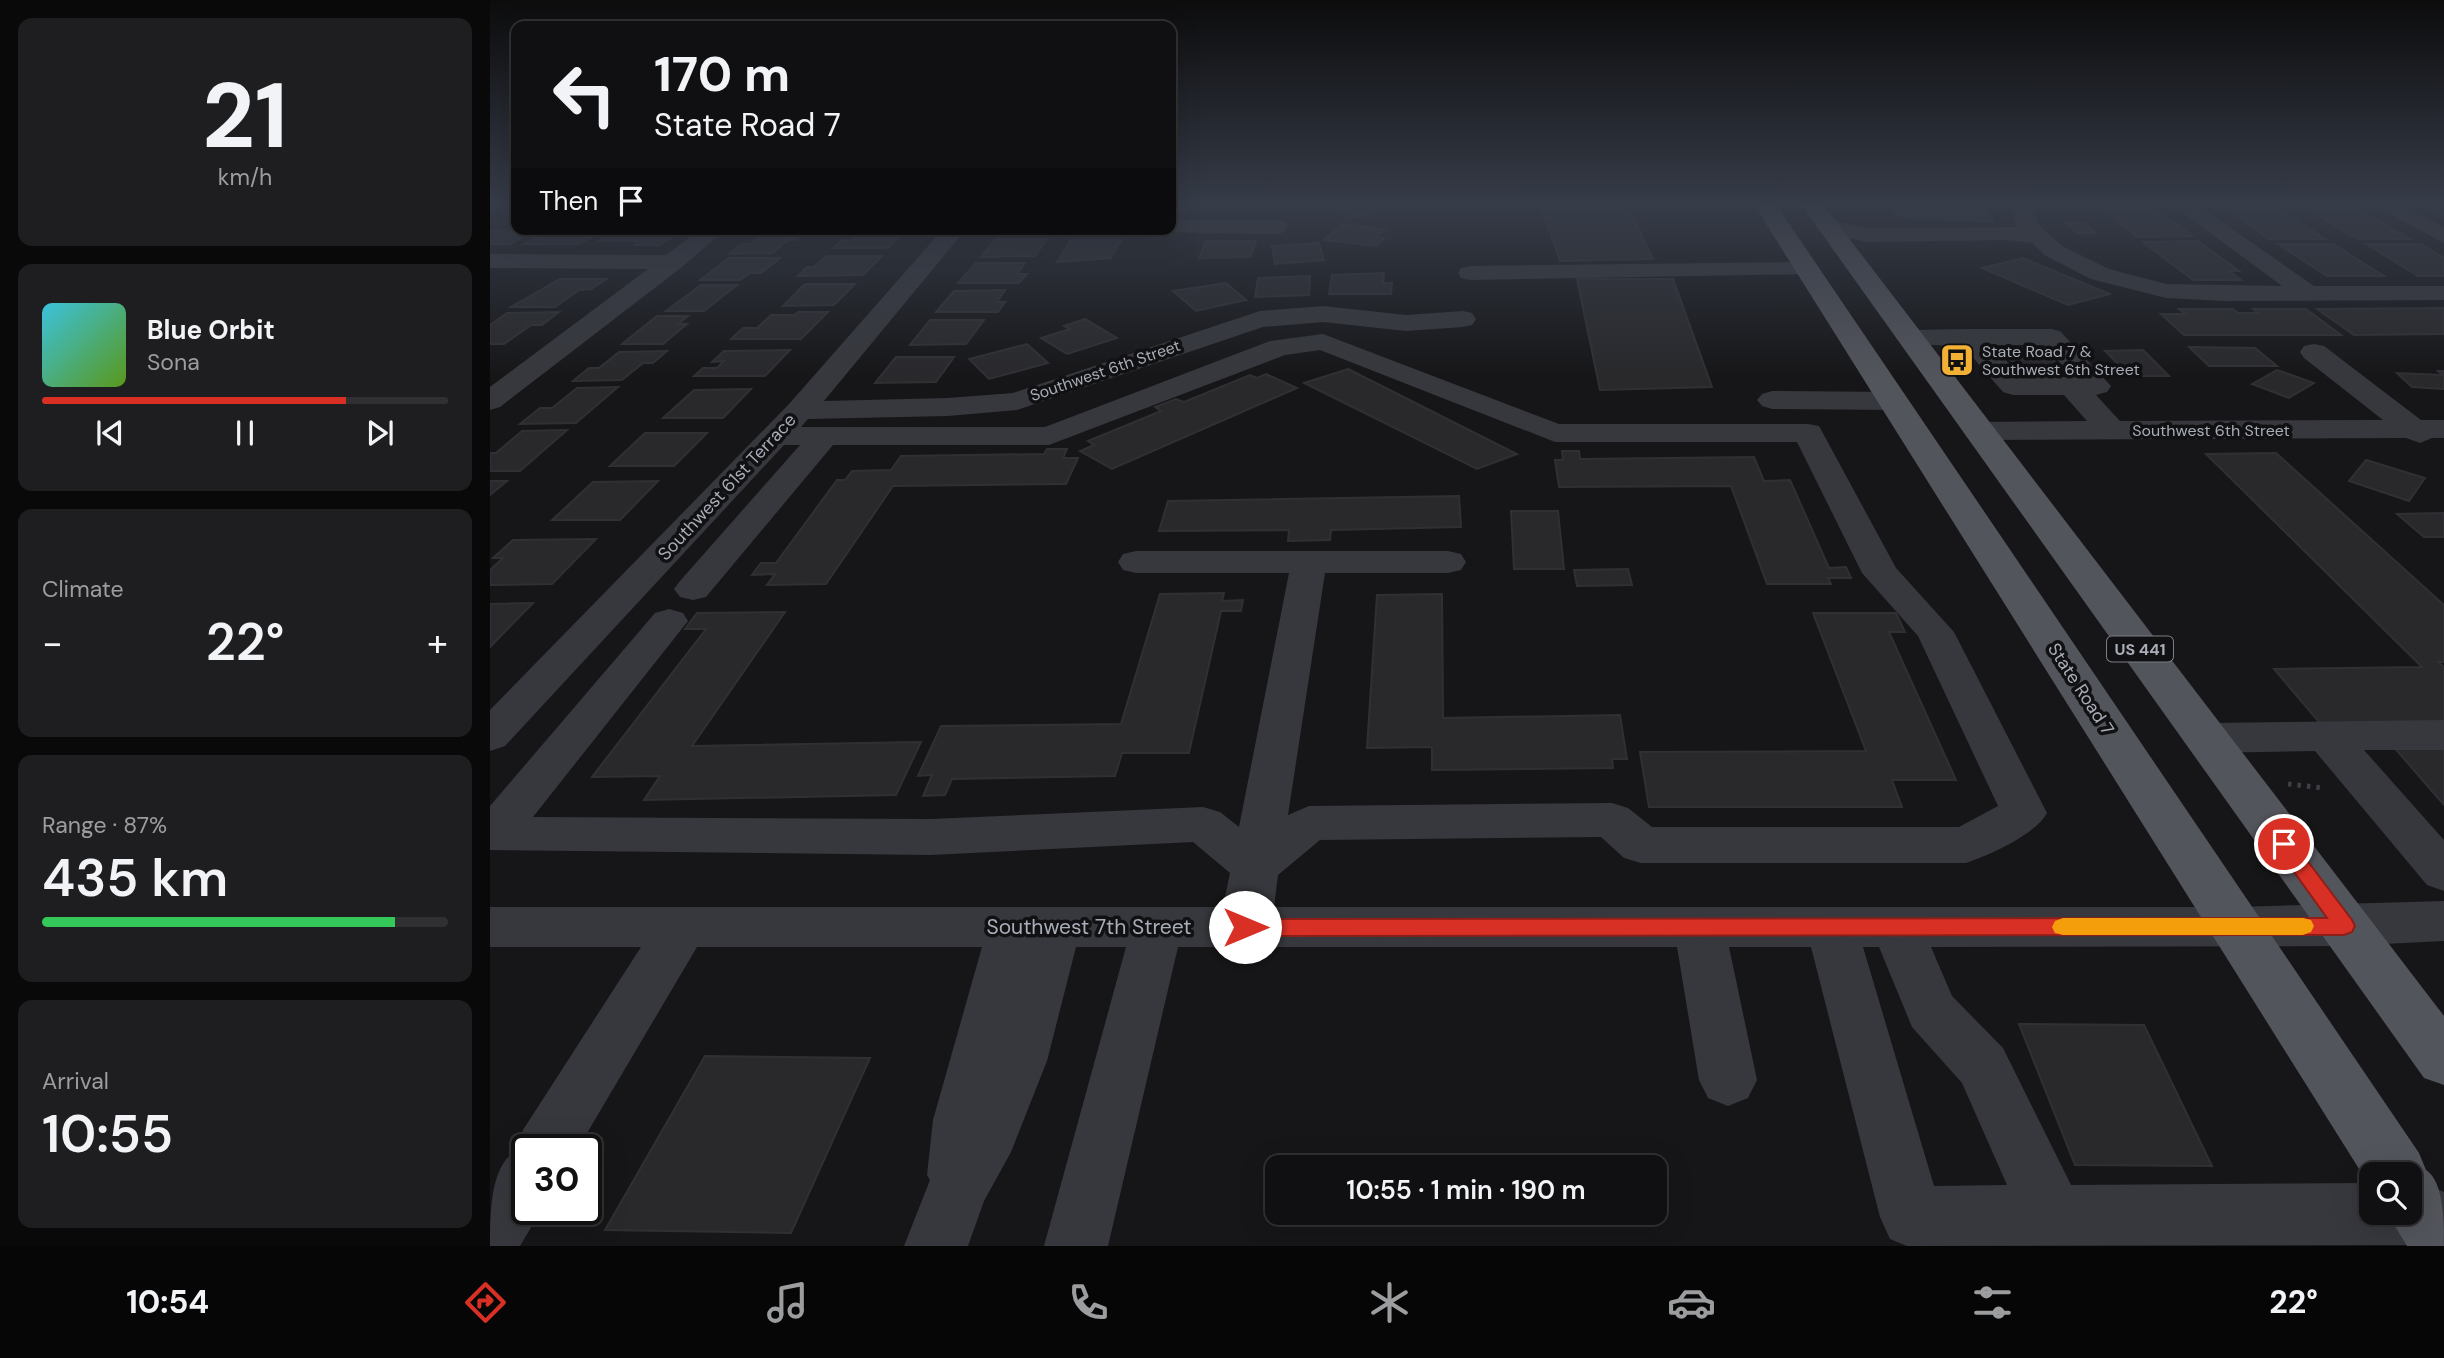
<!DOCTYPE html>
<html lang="en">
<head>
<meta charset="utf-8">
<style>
  body { margin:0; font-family:"DM Sans",sans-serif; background:#1e1e20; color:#f1f3f6; height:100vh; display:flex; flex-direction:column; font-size:26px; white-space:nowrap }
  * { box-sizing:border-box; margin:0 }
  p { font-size:23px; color:#9c9d9f }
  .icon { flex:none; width:38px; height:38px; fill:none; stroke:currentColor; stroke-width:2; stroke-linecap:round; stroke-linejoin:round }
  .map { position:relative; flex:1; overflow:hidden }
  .drawer { display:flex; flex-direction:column; gap:18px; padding:18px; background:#09090a; width:490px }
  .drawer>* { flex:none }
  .top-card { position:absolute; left:21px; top:21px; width:665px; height:214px; border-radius:14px; box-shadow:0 7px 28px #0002,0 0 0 2px #303032; background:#101012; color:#f1f3f6; overflow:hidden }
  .controls { position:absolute; left:1869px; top:1162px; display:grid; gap:14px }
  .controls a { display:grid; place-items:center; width:63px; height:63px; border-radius:14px; background:#101012; box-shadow:0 7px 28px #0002,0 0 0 2px #303032; font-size:35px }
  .speed { position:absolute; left:21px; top:1134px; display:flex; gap:14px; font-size:35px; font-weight:700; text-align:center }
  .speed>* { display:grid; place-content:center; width:91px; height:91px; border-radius:50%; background:#101012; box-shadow:0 7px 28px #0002,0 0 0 2px #303032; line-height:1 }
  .speed .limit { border:4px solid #111; border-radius:10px; background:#fff; color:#111 }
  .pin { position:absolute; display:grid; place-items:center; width:60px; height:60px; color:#fff; margin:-30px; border:4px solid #fff; border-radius:50%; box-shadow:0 2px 7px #0007 }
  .me { position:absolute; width:77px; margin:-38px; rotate:90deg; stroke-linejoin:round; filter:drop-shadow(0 0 5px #0008) }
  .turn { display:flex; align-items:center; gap:24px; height:147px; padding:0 28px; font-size:32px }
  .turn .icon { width:91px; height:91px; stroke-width:2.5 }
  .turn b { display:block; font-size:49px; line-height:60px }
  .then { display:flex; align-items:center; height:66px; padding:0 28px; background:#0003; gap:14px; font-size:26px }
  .big { font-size:52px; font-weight:600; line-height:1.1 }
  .drawer .tile { flex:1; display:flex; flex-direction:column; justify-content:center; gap:10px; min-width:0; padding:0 24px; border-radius:14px; background:#1e1e20 }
  .drawer .dial { align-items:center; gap:0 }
  .dial b { font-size:91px; line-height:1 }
  .song { display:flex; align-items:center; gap:21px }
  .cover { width:84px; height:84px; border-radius:10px; background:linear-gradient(135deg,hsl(190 70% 55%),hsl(90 70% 35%)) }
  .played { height:7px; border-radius:4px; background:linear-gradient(90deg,#d93025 75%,#303032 75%) }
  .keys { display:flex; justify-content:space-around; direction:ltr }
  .heat { display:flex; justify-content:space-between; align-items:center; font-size:38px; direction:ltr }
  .charge { height:10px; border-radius:5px; background:linear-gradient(90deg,#34c759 87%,#303032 0) }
  .trip { position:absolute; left:775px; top:1155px; width:402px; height:70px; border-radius:14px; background:#101012; box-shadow:0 7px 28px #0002,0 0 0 2px #303032; font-weight:600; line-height:70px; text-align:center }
  .menu { display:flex; height:112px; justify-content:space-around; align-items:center; background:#060607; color:#9c9d9f }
  .menu .icon { width:49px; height:49px }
  .menu .active { color:#d93025 }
  .menu b { font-size:32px; color:#f1f3f6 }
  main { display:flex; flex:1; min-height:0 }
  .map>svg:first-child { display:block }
  .water { fill:#2c353c }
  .building { fill:#29292c; stroke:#303034; stroke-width:2 }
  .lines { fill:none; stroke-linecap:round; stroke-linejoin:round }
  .path { stroke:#3d3f44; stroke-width:5; stroke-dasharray:3.5 6; stroke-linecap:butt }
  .minor { fill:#37383d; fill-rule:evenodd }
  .major { fill:#53555c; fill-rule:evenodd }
  .route { fill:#d93025; stroke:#8d1f18; stroke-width:2 }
  .slow { fill:#f59e0b }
  .labels { text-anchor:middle; stroke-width:7; stroke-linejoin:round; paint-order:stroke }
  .far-poi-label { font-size:16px; fill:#a8adb8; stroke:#111113; text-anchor:start }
  .far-street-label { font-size:16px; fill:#a8adb8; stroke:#111113 }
  .shield { fill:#111113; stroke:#7b7e86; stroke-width:2 }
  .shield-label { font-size:16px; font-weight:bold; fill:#a8adb8 }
  .street-label { font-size:18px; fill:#a8adb8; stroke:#111113 }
  .near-street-label { font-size:21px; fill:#a8adb8; stroke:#111113 }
</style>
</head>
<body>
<main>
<section class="drawer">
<div class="tile dial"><b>21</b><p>km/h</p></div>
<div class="tile">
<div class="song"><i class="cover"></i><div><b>Blue Orbit</b><p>Sona</p></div></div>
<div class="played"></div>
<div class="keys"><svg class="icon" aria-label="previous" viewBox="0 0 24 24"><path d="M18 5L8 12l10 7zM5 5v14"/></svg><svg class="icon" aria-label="pause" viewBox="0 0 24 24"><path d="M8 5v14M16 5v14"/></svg><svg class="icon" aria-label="next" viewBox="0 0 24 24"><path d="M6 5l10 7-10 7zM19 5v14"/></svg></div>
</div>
<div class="tile"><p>Climate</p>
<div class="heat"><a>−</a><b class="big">22°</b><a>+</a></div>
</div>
<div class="tile"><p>Range · 87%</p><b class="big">435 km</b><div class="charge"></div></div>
<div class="tile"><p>Arrival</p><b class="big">10:55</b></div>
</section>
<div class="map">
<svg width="1954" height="1246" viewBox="0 0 1954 1246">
  <rect width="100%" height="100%" fill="#161618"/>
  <path class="water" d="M 1394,203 L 1509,203 L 1496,206 L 1506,223 L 1416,219 L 1406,215 Z"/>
  <g class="building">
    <path d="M 681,203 L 698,203 L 695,210 L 681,210 Z"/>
    <path d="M 713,203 L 759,203 L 756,211 L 709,212 Z"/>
    <path d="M 852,203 L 881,203 L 900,208 L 859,219 L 834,207 Z"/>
    <path d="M 1050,203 L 1136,203 L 1163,259 L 1070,261 Z"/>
    <path d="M 1606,203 L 1657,203 L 1702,236 L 1647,237 Z"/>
    <path d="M 1930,203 L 1954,203 L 1954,217 L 1938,208 Z"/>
    <path d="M 1732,205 L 1782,205 L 1835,239 L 1778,239 Z"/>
    <path d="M 1811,205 L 1862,205 L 1920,239 L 1867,239 Z"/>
    <path d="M 1576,223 L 1595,223 L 1606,233 L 1588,233 Z"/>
    <path d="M 852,224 L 895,229 L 886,237 L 894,238 L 886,246 L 834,240 Z"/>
    <path d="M 129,229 L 157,229 L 192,230 L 170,245 L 144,245 L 149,241 L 109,241 Z"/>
    <path d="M 371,230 L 415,230 L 398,248 L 343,248 L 352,240 L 362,240 Z"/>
    <path d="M 0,231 L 2,230 L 44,231 L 21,244 L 0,244 Z"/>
    <path d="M 56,231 L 111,231 L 89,244 L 34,244 Z"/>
    <path d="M 276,232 L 315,232 L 305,240 L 298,240 L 283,253 L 239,254 L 251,244 L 261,244 Z"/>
    <path d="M 505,239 L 557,239 L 545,256 L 491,257 Z"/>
    <path d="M 581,240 L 631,240 L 621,258 L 567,262 Z"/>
    <path d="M 716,241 L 766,241 L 760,257 L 709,258 Z"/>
    <path d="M 1708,241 L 1749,271 L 1739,271 L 1751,280 L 1703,280 L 1653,242 Z"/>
    <path d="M 829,243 L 834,260 L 785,264 L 782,246 Z"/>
    <path d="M 1788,244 L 1843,244 L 1894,276 L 1837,276 Z"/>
    <path d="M 1876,244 L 1931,244 L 1954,258 L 1954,276 L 1928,276 Z"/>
    <path d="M 336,256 L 392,256 L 373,275 L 308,276 L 317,267 L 324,267 Z"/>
    <path d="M 239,258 L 290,258 L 271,273 L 260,273 L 250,280 L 210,280 Z"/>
    <path d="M 1533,258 L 1620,294 L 1578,305 L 1492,268 Z"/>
    <path d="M 486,263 L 535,263 L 527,274 L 537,274 L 529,283 L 468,283 Z"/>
    <path d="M 894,273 L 893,283 L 902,283 L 901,294 L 839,294 L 842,275 Z"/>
    <path d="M 820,276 L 819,295 L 765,297 L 768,278 Z"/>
    <path d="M 70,279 L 116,279 L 101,289 L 89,290 L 65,307 L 21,307 Z"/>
    <path d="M 1087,279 L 1183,279 L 1222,387 L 1110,390 Z"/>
    <path d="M 736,283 L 756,300 L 706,311 L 683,291 Z"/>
    <path d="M 315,284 L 365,284 L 344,305 L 293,306 Z"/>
    <path d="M 211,285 L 247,285 L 214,311 L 176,311 Z"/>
    <path d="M 515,290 L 507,302 L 515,302 L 508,312 L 446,312 L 464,291 Z"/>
    <path d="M 1954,308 L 1954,334 L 1864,335 L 1827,309 Z"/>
    <path d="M 1689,309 L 1743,309 L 1748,313 L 1768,313 L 1763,309 L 1816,309 L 1851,335 L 1694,335 L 1671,314 L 1695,314 Z"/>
    <path d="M 69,312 L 52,325 L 41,325 L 14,344 L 0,344 L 0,325 L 17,313 Z"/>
    <path d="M 308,312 L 338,312 L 311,339 L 241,339 L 253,328 L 267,328 L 281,315 L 305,315 Z"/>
    <path d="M 167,316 L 198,316 L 188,324 L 197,324 L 173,344 L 132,344 Z"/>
    <path d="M 595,319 L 627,338 L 577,354 L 551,338 L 580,329 L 574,326 Z"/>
    <path d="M 440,320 L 494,320 L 476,344 L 420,345 Z"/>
    <path d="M 537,344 L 558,363 L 499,379 L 479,359 Z"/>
    <path d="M 1699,347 L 1765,348 L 1787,366 L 1719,366 Z"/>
    <path d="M 300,350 L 275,376 L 204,376 L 213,368 L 227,368 L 234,361 L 222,362 L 234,351 Z"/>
    <path d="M 1653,350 L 1679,376 L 1640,376 L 1615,351 Z"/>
    <path d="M 177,351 L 163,363 L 153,363 L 132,380 L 83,381 L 99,368 L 109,368 L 129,352 Z"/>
    <path d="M 1514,352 L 1556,352 L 1573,371 L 1530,371 Z"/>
    <path d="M 406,357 L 464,357 L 446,382 L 385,383 Z"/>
    <path d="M 858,369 L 1027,454 L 987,469 L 814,383 Z"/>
    <path d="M 1787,370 L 1824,383 L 1799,398 L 1762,384 Z"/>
    <path d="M 1948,371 L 1954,371 L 1954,389 L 1922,387 L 1907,373 L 1953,375 Z"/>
    <path d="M 776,374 L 807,388 L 622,469 L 590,451 L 604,445 L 598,441 L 671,411 L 665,407 L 686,399 L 694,402 L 760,375 L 767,378 Z"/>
    <path d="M 128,387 L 86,423 L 30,424 L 50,408 L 62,408 L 87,388 Z"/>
    <path d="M 261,389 L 233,418 L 173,418 L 204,390 Z"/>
    <path d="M 77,430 L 30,471 L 0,471 L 0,453 L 6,453 L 32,431 Z"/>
    <path d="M 155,433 L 217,433 L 184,466 L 120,466 Z"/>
    <path d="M 557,449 L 577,449 L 573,458 L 588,458 L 576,484 L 403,486 L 336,584 L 277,585 L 285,574 L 262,575 L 271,563 L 286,563 L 347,480 L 355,480 L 362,471 L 401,470 L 411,456 L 554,454 Z"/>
    <path d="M 1072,451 L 1089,451 L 1090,459 L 1264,457 L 1274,481 L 1300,480 L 1339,568 L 1356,567 L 1361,578 L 1338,578 L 1341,584 L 1277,584 L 1241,486 L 1069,487 L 1065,460 L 1073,460 Z"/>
    <path d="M 1786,453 L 1954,605 L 1954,662 L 1948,662 L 1954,667 L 1954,728 L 1835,729 L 1784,669 L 1932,667 L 1716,454 Z"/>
    <path d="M 1876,460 L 1935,478 L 1919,501 L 1859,481 Z"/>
    <path d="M 0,481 L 17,481 L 0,495 Z"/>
    <path d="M 168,481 L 130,520 L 62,520 L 103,482 Z"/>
    <path d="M 969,496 L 971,527 L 841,530 L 840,540 L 798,541 L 799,530 L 669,531 L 678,501 Z"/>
    <path d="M 1021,511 L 1068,511 L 1074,569 L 1024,569 Z"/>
    <path d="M 1954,513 L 1954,537 L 1934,537 L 1907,514 Z"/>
    <path d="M 106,539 L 62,584 L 0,585 L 0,570 L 13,558 L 3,558 L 23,540 Z"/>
    <path d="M 1138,569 L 1142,585 L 1087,586 L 1084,570 Z"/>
    <path d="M 734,593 L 732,601 L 753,600 L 751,611 L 731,611 L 699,753 L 632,753 L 625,776 L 462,779 L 455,795 L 433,796 L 442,775 L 428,776 L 451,726 L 631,724 L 670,594 Z"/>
    <path d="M 952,594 L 953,718 L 1130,715 L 1137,759 L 1122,759 L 1123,768 L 942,770 L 942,747 L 877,748 L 887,595 Z"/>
    <path d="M 43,603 L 0,647 L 0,604 Z"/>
    <path d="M 295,612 L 202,746 L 431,742 L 406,795 L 154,800 L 170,776 L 102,777 L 216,629 L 195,629 L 207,613 Z"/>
    <path d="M 1323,613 L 1406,613 L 1415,632 L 1399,632 L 1466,780 L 1402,780 L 1412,807 L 1159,807 L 1150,752 L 1376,751 Z"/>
    <path d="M 1902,745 L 1954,745 L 1954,805 Z"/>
    <path d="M 1529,1024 L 1654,1025 L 1722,1166 L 1585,1165 Z"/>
    <path d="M 215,1056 L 380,1058 L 301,1233 L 115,1230 Z"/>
  </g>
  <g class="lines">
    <path class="path" d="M 1798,784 L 1834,788"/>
    <g class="minor">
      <path d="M 1525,203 L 1550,203 L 1544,210 L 1548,225 L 1572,246 L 1619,269 L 1676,284 L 1792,286 L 1680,203 L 1705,203 L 1824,286 L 1954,286 L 1954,300 L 1736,301 L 1676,298 L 1601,279 L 1556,256 L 1542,243 L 1518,240 L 1377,242 L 1329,231 L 1326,226 L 1329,221 L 1337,219 L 1377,228 L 1527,227 L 1522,208 Z"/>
      <path d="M 1883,203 L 1910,203 L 1954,227 L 1954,243 L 1887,207 Z"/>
      <path d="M 681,220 L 787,220 L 795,222 L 798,227 L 795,232 L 787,234 L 673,232 L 671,229 L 681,229 Z"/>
      <path d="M 211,229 L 236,229 L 192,267 L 10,407 L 0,410 L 0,387 L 158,269 L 0,268 L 0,254 L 176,255 Z"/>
      <path d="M 453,229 L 476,229 L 334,401 L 458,398 L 523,393 L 770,311 L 833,306 L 916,315 L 973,311 L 982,313 L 986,319 L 982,325 L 973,327 L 916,331 L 833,322 L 773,327 L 527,410 L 458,416 L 318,419 L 311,427 L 555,427 L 780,341 L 833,334 L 1069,424 L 1318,424 L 1329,426 L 1406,568 L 1464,632 L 1557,813 C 1545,835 1500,855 1476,863 L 1151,863 L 1134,858 L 1111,837 L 830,840 L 788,875 L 784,907 L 1745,907 L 1954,901 L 1954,941 L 1854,946 L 1441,947 L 1462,996 L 1513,1048 L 1581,1185 L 1881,1183 L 1881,1213 L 1920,1213 L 1920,1183 L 1933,1183 L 1954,1192 L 1954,1236 L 1933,1245 L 1417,1246 L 1400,1239 L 1390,1217 L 1321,947 L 1239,947 L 1267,1080 L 1258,1098 L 1238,1106 L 1218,1098 L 1209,1080 L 1187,947 L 688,947 L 618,1246 L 554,1246 L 636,947 L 586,947 L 557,1061 L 521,1152 L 494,1201 L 478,1246 L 414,1246 L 440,1180 L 437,1175 L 443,1120 L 492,947 L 207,947 L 87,1150 L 37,1150 L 37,1209 L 52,1209 L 30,1246 L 0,1246 C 0,1216 0,1166 25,1152 L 33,1130 L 151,947 L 0,947 L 0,907 L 733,907 L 740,873 L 703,842 L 441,855 L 0,850 L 0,806 L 165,613 L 179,609 L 193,613 L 198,621 L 43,817 L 441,819 L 713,807 L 730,812 L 749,827 L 799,573 L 646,573 L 633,570 L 628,562 L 633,554 L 646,551 L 958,551 L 971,554 L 976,562 L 971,570 L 958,573 L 835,573 L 798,815 L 819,806 L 1122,803 L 1138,808 L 1162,827 L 1469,827 L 1508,806 L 1428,636 L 1372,573 L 1307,442 L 1065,442 L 830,350 L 795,355 L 559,445 L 343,445 L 216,597 L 203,600 L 190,597 L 184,589 L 190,581 L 310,445 L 294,445 L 15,746 L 0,751 L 0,710 L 299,404 ZM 1373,947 L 1389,947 L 1422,1027 L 1472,1083 L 1517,1185 L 1444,1186 Z"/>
      <path d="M 1317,262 L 1325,264 L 1329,269 L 1325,274 L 980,280 L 971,278 L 968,273 L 971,268 L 980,266 Z"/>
      <path d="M 1480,329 L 1561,329 L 1570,331 L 1621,386 L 1617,392 L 1606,395 L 1630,421 L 1893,420 L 1814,358 L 1810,352 L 1814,346 L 1824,344 L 1834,346 L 1931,420 L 1954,420 L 1954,438 L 1942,438 L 1930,443 L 1916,438 L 1488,440 L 1477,437 L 1473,431 L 1477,425 L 1488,422 L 1597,421 L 1574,395 L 1523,395 L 1513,392 L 1473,346 L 1411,344 L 1407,338 L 1411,332 L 1420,330 ZM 1502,345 L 1554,345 L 1583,377 L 1531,377 Z"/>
      <path d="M 1282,391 L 1404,392 L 1414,395 L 1419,401 L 1414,407 L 1404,410 L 1282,409 L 1272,406 L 1267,400 L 1272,394 Z"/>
      <path d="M 1954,720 L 1954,750 L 1874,750 L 1954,840 L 1954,891 L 1937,885 L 1825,751 L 1715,753 L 1700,748 L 1693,738 L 1700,728 L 1715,723 Z"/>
    </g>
    <g class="major">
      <path d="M 1263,203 L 1285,203 L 1929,1153 L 1936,1170 C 1954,1181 1954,1223 1954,1246 L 1917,1246 L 1897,1213 L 1920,1213 L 1920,1174 L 1881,1174 L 1881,1188 Z"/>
      <path d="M 1310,203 L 1332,203 L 1954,1016 L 1954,1085 L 1934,1078 Z"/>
    </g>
  </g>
  <linearGradient id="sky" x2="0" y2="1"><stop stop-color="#0c0c0d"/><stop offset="0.54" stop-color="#363c48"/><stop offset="1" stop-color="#363c48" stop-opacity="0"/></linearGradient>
  <rect width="1954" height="378" fill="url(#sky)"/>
  <path class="route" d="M 1794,837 L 1801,839 L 1862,920 L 1865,926 L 1862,932 L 1854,935 L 755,936 L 748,933 L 745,927 L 748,921 L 755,919 L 1837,918 L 1784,844 L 1787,839 Z"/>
  <path class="slow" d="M 1573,918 L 1813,918 L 1821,920 L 1824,926 L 1821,932 L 1813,935 L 1573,935 L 1565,933 L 1562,927 L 1565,921 Z"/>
  <defs>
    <g id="bus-square" transform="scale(1.75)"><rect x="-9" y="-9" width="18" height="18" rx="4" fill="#f2b134" stroke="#111113"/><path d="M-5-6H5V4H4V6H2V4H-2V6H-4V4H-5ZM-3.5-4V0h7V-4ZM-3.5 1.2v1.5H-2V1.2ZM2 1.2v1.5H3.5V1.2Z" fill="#111"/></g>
  </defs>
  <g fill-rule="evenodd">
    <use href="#bus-square" x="1467" y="360"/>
  </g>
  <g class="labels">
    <g class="far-poi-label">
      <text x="1492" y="357">State Road 7 &amp;<tspan x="1492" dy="18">Southwest 6th Street</tspan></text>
    </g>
    <g class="far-street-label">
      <text transform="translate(615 370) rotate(-19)" y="6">Southwest 6th Street</text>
      <text x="1721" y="436">Southwest 6th Street</text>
    </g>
    <rect class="shield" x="1617" y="636.5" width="66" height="25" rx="5"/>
    <g class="shield-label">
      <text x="1650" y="655">US 441</text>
    </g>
    <g class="street-label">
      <text transform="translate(237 487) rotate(-47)" y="6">Southwest 61st Terrace</text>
      <text transform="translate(1591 689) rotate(57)" y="6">State Road 7</text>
    </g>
    <g class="near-street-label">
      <text x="599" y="934">Southwest 7th Street</text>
    </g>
  </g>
</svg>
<div class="controls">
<a><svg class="icon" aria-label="search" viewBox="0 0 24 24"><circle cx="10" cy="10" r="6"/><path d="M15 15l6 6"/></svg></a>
</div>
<div class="speed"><div class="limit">30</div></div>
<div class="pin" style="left:1794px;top:844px;background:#d93025"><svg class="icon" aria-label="arrive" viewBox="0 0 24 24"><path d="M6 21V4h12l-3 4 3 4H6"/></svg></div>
<svg class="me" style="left:755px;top:927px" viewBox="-20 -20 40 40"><circle r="19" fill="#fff"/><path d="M0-13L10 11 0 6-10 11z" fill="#d93025"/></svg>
<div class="trip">10:55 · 1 min · 190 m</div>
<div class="top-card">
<div class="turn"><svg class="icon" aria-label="left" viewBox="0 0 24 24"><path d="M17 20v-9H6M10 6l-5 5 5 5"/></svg><div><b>170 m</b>State Road 7</div></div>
<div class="then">Then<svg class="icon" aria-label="arrive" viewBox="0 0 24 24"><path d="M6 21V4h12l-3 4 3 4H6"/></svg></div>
</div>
</div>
</main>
<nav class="menu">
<b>10:54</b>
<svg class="icon active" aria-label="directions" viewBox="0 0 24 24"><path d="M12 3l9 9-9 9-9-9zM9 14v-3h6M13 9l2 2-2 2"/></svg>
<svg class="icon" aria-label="music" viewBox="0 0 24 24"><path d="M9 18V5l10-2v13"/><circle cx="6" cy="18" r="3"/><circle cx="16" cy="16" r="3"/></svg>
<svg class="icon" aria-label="phone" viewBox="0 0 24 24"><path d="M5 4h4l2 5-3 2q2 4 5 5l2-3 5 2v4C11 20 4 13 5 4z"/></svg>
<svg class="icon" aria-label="climate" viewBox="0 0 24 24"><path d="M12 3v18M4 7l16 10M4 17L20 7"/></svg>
<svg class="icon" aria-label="car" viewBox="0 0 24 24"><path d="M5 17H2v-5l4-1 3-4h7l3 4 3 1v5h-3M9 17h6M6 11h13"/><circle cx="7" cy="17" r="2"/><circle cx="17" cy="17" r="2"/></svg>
<svg class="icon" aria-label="filters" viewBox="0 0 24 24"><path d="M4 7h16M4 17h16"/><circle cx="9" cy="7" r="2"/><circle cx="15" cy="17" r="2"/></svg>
<b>22°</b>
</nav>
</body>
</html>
